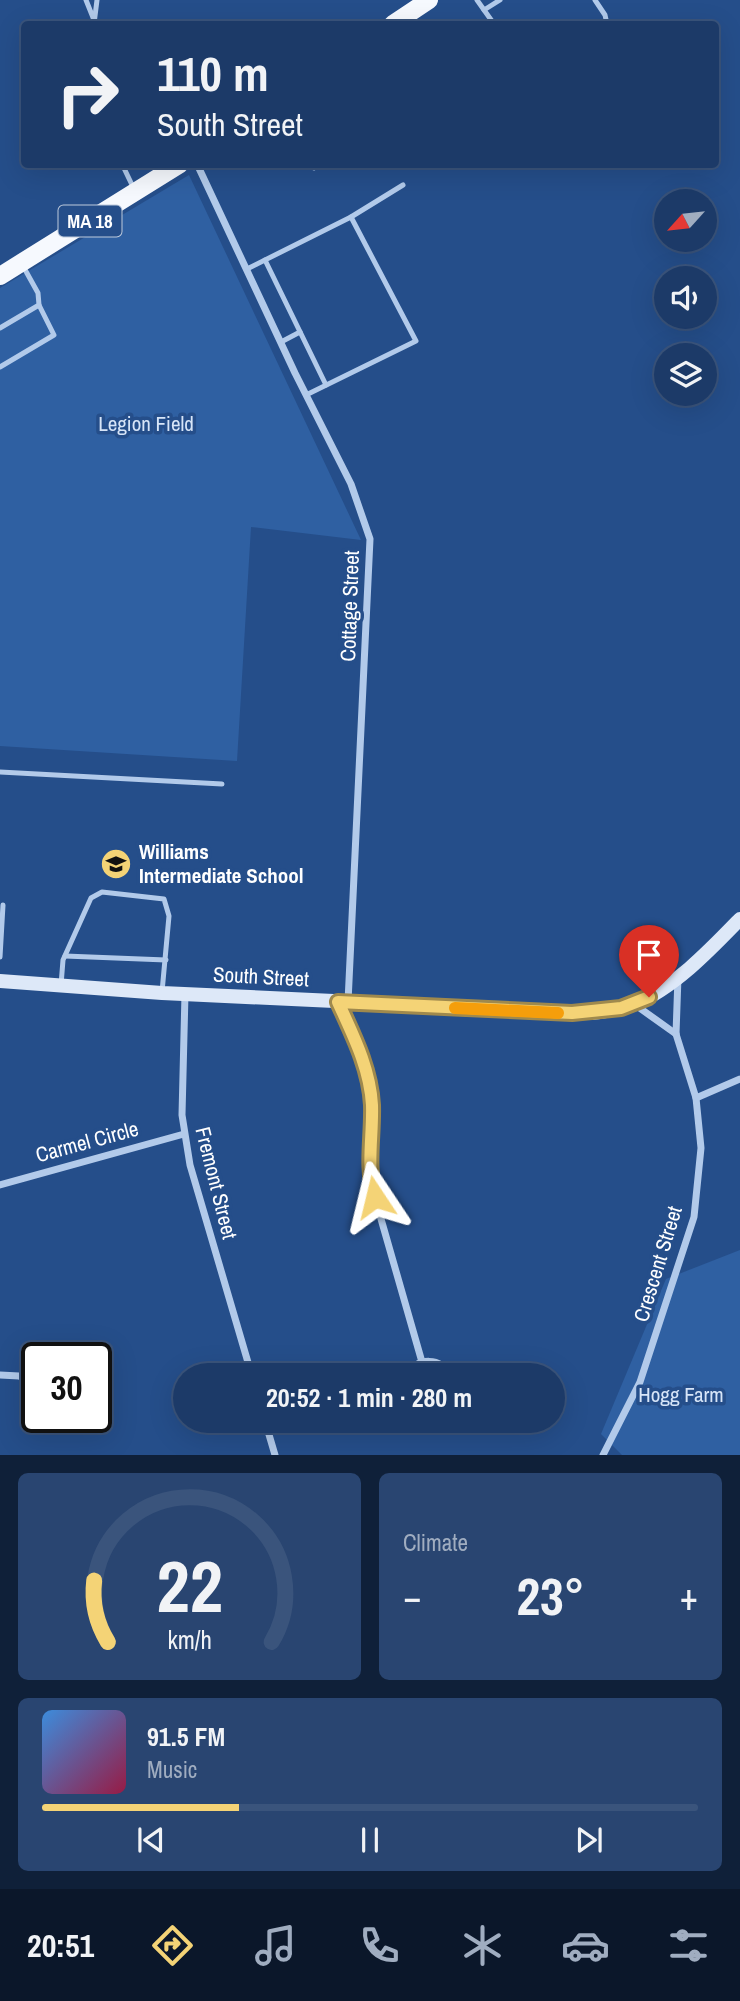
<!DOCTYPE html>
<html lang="en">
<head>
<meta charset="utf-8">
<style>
  body { margin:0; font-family:"Archivo Narrow",sans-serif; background:#294571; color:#f1f3f6; height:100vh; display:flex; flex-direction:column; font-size:26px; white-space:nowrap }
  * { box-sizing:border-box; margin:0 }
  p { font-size:23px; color:#a0adc0 }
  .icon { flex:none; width:38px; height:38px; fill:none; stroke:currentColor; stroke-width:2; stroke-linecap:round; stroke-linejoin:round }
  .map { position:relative; height:1455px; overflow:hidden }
  .panel { display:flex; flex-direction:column; gap:18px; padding:18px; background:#0f2039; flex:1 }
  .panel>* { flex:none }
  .top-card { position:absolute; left:21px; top:21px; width:698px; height:147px; border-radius:7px; box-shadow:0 7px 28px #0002,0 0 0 2px #3a547c; background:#1c3a68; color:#f1f3f6; overflow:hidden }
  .needle { width:46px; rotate:243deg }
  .tools { position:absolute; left:654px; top:189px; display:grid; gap:14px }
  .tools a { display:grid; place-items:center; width:63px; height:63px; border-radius:50%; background:#1c3a68; box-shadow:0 7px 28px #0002,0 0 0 2px #3a547c; font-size:35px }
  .speed { position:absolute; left:21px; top:1342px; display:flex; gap:14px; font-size:35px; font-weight:700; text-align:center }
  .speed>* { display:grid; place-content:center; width:91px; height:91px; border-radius:50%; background:#1c3a68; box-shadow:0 7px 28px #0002,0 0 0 2px #3a547c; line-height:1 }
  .speed .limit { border:4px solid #111; border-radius:10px; background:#fff; color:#111 }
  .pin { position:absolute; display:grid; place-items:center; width:60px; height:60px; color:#fff; margin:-72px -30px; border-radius:50% 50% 50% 0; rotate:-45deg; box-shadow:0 0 7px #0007 }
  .pin .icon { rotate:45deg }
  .me { position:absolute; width:77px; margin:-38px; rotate:350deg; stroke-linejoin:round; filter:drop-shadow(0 0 5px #0008) }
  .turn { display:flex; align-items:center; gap:24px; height:147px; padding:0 21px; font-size:32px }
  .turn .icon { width:91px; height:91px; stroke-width:2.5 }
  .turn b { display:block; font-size:49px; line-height:60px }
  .big { font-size:52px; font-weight:700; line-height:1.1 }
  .panel .tile { flex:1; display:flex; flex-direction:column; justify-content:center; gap:10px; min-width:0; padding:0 24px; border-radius:10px; background:#294571 }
  .panel .dial { align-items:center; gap:0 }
  .dial svg { height:182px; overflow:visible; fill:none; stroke:#3a547c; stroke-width:7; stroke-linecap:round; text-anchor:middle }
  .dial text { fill:#f1f3f6; stroke:none }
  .song { display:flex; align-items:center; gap:21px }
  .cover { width:84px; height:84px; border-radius:10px; background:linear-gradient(135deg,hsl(210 70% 55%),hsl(340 70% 35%)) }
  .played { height:7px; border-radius:4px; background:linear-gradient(90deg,#f4d376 30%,#3a547c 30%) }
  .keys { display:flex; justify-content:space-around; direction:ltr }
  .heat { display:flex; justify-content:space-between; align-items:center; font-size:38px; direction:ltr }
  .panel .tiles { flex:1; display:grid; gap:18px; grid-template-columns:1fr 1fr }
  .tile:last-child { grid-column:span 2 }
  .trip { position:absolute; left:173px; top:1363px; width:392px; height:70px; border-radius:35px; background:#1c3a68; box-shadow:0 7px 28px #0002,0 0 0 2px #3a547c; font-weight:700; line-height:70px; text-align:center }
  .menu { display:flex; height:112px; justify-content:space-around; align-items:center; background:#0b172a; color:#a0adc0 }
  .menu .icon { width:49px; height:49px }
  .menu .active { color:#f4d376 }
  .menu b { font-size:32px; color:#f1f3f6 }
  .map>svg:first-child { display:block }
  .green { fill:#2f60a2 }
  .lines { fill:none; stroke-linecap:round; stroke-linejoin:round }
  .lane { stroke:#b2caea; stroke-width:5 }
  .street { stroke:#b2caea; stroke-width:7 }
  .secondary { stroke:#dde8f8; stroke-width:14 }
  .primary { stroke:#f6f9fe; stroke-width:18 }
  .route-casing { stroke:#9f894d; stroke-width:18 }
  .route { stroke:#f4d376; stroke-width:12 }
  .slow { stroke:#f59e0b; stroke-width:12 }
  .labels { text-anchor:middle; stroke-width:7; stroke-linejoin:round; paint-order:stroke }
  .shield { fill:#254e8a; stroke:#becadc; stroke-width:2 }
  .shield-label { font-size:19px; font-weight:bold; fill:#fff }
  .park-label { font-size:21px; fill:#d7e5f8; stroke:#254e8a }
  .street-label { font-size:21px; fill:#fff; stroke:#254e8a }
  .poi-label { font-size:21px; font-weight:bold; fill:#fff; stroke:#254e8a; text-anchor:start }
</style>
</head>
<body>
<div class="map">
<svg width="740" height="1455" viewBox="0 0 740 1455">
  <rect width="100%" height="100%" fill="#254e8a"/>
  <g class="green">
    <path d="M 189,175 L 361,540 L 251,527 L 237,761 L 0,746 L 0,288 Z"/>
    <path d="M 740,1250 L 740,1455 L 622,1455 L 601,1434 L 666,1279 Z"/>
  </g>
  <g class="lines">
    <g class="lane">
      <path d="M 86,0 L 94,20"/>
      <path d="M 477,0 L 494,24"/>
      <path d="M 595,0 L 605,15 L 607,24"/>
      <path d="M 484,10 L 500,0"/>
      <path d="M 94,24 L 97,0"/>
      <path d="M 122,164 L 134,189"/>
      <path d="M 311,164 L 314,168 L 320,164"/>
      <path d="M 351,217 L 403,185"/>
      <path d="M 265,260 L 326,385"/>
      <path d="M 247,269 L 351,217 L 416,341 L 306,395"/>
      <path d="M 0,328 L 39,305 L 38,293 L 23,266"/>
      <path d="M 281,342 L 300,332"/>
      <path d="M 0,367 L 54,335 L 39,305"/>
      <path d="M 0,772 L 222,784"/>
      <path d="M 65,956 L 166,960"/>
      <path d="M 0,957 L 3,905"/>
      <path d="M 61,985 L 63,960 L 91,898 L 102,892 L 164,899 L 169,916 L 162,992"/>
    </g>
    <g class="street">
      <path d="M 197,164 L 295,373 L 351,484 L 370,539 L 348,1002"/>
      <path d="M 185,994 L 182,1115 L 190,1165 L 252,1376"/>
      <path d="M 338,1002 C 350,1029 365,1056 370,1085 C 375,1117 368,1151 371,1184 L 422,1362"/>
      <path d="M 634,1004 L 676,1034"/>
      <path d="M 696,1098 L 740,1079"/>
      <path d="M 0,1185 L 184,1134"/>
      <path d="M 0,1375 L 19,1376 L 28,1381"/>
      <path d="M 406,1376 C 418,1356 440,1357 453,1376"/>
      <path d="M 265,1421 L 275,1455"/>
      <path d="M 603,1455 L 640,1382 L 694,1217 L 701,1148 L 696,1098 L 676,1034 L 678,977"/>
    </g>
    <path class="secondary" d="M 0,981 L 162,993 L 592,1013 C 606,1011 621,1010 635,1004 C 675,987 710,950 740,919"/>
    <g class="primary">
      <path d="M 393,24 L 429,0"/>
      <path d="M 0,276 L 180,164"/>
    </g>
  </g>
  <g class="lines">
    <g class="route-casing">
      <path id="route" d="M 375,1197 C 366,1166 373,1137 372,1105 C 370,1068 353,1035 338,1002 L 572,1013 L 621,1008 L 649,997"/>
    </g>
    <use href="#route" class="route"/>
    <path class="slow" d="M 455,1008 L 558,1013"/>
  </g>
  <defs>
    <g id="school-disc" transform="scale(1.575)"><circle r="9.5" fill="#f4d376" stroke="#254e8a"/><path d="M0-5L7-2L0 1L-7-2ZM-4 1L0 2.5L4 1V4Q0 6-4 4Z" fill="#111"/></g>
  </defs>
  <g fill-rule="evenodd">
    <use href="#school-disc" x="116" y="864"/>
  </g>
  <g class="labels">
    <rect class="shield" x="58.5" y="205.5" width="63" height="31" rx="5"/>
    <g class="shield-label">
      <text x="90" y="228">MA 18</text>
    </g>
    <g class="park-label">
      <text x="146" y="431">Legion Field</text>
      <text x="681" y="1402">Hogg Farm</text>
    </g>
    <g class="street-label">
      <text transform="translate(350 606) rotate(-88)" y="7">Cottage Street</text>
      <text transform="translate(261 977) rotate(3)" y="7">South Street</text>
      <text transform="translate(87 1142) rotate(-15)" y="7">Carmel Circle</text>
      <text transform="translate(216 1183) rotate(76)" y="7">Fremont Street</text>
      <text transform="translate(658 1264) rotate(-73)" y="7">Crescent Street</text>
    </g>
    <g class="poi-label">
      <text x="139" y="859">Williams<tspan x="139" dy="24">Intermediate School</tspan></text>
    </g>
  </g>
</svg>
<div class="tools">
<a><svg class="needle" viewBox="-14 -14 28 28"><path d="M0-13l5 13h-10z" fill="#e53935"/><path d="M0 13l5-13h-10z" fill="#a0adc0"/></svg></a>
<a><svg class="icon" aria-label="sound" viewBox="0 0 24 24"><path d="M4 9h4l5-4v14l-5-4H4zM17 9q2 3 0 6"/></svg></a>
<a><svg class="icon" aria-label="layers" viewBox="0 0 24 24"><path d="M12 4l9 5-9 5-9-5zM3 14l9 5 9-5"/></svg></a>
</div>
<div class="speed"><div class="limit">30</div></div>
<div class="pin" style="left:649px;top:997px;background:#d93025"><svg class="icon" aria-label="arrive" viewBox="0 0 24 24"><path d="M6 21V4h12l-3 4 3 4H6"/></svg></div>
<svg class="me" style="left:375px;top:1197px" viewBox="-20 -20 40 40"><path d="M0-17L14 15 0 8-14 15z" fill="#f4d376" stroke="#fff" stroke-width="4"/></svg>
<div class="trip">20:52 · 1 min · 280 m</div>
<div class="top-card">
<div class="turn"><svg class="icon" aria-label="right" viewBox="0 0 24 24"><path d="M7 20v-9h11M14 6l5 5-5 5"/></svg><div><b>110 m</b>South Street</div></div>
</div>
</div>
<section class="panel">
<div class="tiles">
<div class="tile dial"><svg viewBox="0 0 100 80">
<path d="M14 69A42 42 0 1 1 86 69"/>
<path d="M14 69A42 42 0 0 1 8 42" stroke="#f4d376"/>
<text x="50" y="56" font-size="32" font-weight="700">22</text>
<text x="50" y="72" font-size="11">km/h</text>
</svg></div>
<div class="tile"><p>Climate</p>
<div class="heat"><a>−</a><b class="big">23°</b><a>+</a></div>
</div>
<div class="tile">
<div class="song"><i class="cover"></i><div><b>91.5 FM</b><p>Music</p></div></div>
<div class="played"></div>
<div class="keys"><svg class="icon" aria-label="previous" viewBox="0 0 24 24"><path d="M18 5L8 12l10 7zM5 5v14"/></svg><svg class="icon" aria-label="pause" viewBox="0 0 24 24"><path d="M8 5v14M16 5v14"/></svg><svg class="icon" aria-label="next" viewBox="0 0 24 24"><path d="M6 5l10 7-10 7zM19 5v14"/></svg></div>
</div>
</div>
</section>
<nav class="menu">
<b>20:51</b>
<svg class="icon active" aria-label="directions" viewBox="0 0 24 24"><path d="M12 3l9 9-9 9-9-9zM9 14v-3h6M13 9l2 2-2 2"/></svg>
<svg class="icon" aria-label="music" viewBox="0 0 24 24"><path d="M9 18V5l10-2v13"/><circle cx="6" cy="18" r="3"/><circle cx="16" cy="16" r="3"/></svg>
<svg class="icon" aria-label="phone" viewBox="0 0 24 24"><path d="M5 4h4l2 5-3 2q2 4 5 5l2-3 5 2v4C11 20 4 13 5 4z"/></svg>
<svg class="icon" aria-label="climate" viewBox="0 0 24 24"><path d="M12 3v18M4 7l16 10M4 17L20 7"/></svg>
<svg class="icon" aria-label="car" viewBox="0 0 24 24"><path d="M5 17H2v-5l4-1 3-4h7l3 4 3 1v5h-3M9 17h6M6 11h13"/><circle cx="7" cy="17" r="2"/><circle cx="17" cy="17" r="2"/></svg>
<svg class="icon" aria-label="filters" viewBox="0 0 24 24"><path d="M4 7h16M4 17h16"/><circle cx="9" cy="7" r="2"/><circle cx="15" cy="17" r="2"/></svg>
</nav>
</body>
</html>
